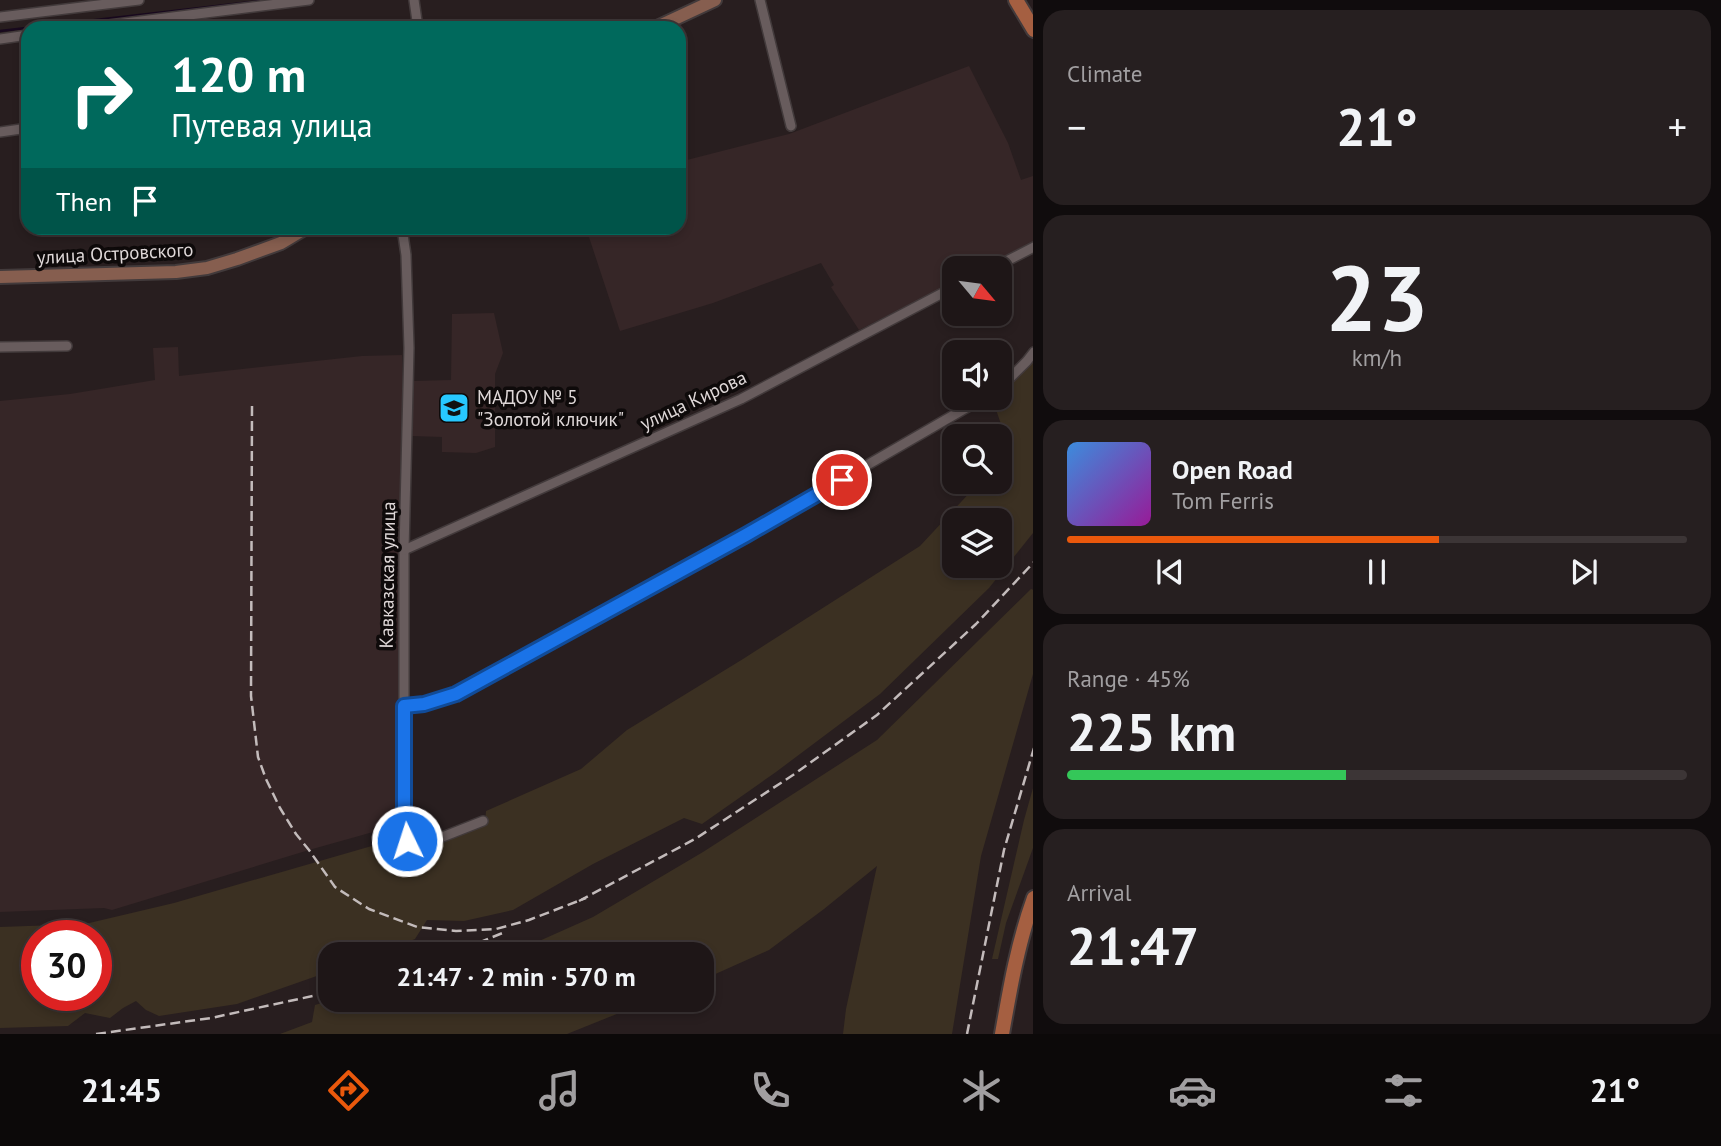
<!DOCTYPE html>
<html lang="en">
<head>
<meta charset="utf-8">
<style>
  body { margin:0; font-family:"PT Sans",sans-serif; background:#261f20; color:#f1f3f6; height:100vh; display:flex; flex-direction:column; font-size:26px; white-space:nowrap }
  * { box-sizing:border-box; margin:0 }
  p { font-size:23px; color:#a19fa1 }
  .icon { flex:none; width:38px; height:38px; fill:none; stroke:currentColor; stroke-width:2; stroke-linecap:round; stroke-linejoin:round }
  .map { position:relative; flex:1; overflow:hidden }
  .drawer { display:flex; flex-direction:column; gap:10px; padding:10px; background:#100c0d; width:688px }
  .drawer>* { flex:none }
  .hud { position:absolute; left:21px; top:21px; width:665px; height:214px; border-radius:21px; box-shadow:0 4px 10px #0003,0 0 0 2px #3c3536; background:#00695c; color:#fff; overflow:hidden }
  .needle { width:46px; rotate:119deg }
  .tools { position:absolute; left:942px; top:256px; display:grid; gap:14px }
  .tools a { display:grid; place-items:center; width:70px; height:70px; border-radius:14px; background:#1e1617; box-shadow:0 4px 10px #0003,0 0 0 2px #3c3536; font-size:35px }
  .speed { position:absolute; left:21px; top:920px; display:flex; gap:14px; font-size:35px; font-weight:700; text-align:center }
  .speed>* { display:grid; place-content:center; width:91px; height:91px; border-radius:50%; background:#1e1617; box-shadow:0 4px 10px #0003,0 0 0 2px #3c3536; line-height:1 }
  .speed .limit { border:10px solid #d22; background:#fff; color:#111 }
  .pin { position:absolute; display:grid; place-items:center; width:60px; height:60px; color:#fff; margin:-30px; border:4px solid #fff; border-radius:50%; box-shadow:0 2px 7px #0007 }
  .me { position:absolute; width:77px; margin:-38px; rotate:356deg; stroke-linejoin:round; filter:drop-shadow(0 0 5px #0008) }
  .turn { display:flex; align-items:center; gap:24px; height:147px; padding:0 35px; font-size:32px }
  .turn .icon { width:91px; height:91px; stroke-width:2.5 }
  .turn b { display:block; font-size:49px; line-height:60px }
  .then { display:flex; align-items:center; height:66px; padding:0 35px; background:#0003; gap:14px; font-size:26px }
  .big { font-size:52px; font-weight:700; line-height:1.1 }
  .drawer .tile { flex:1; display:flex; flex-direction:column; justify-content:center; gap:10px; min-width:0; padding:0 24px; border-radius:21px; background:#261f20 }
  .drawer .dial { align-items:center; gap:0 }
  .dial b { font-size:91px; line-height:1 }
  .song { display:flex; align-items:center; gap:21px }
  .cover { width:84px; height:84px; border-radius:10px; background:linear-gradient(135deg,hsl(210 70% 55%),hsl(300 70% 35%)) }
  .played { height:7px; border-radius:4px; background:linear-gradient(90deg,#ea580c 60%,#3c3536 60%) }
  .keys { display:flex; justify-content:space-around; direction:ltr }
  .heat { display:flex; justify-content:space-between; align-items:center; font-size:38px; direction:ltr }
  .charge { height:10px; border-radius:5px; background:linear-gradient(90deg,#34c759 45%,#3c3536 0) }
  .trip { position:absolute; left:318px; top:942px; width:396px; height:70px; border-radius:21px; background:#1e1617; box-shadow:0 4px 10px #0003,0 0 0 2px #3c3536; font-weight:700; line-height:70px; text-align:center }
  .tab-bar { display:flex; height:112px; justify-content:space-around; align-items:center; background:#0c0909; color:#a19fa1 }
  .tab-bar .icon { width:49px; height:49px }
  .tab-bar .on { color:#ea580c }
  .tab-bar b { font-size:32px; color:#f1f3f6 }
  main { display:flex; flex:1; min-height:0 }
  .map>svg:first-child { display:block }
  .built { fill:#362627 }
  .green { fill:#3b3022; fill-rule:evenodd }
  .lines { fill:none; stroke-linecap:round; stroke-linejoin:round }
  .stream { stroke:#18091e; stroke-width:2.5 }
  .street-casing { stroke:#423a3b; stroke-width:12 }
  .secondary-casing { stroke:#423a3b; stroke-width:16 }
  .primary-casing { stroke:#423a3b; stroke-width:18 }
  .street { stroke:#685c5d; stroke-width:9 }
  .secondary { stroke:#865e4f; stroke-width:12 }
  .primary { stroke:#a55f41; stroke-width:14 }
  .rail { stroke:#c3bbbb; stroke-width:2.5; stroke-dasharray:10 5; stroke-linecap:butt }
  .route-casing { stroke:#114b97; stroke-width:18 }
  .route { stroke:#1a73e8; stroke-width:12 }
  .labels { text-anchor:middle; stroke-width:7; stroke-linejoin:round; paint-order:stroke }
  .street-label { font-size:19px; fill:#dfd8d8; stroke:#0e0a0a }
  .poi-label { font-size:19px; fill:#dfd8d8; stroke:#0e0a0a; text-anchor:start }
</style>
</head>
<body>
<main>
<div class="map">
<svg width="1034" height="1034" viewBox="0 0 1034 1034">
  <rect width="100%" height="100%" fill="#281e1f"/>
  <g class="built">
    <path d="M 969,66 L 1008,143 L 1021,180 L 1033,176 L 1033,242 L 983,268 L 954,268 L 954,282 L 859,330 L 831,287 L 834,285 L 821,263 L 713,303 L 620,331 L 586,228 L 679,228 L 679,162 L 789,134 Z"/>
    <path d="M 494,313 L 503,353 L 495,374 L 495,447 L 476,453 L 442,452 L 442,437 L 412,436 L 414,381 L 451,380 L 452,314 Z"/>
    <path d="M 178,347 L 179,376 L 362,356 L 402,355 L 403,455 L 399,559 L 398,825 L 309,850 L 112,910 L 104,908 L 0,912 L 0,401 L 70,394 L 155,380 L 153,348 Z"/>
  </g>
  <g class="green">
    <path d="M 1033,359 L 1033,533 L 989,588 L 880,694 L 776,772 L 702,824 L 684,818 L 593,864 L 513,910 L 464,921 L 427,920 L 415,939 L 376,954 L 331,954 L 331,971 L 237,1004 L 159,1016 L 146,1010 L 136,1001 L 123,1008 L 110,1018 L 85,1013 L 68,1026 L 0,1028 L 0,927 L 85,924 L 174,903 L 396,839 L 418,849 L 485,824 L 486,811 L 581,769 L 627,730 L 743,659 L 920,546 L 975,487 L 977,481 L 999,481 L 999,436 L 998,436 L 1002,427 L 993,401 L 999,397 L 999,395 L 1021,375 ZM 954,520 L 999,520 L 999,565 L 954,565 ZM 37,936 L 96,936 L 96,996 L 37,996 Z"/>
    <path d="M 1031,589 L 1034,590 L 1033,674 L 981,856 L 952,1034 L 843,1034 L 846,1009 L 877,866 L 824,909 L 769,950 L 702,980 L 702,954 L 510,954 L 593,917 L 703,852 L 877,740 Z"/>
    <path d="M 1033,788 L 1033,848 L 1006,923 L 998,959 L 992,959 L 1024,820 Z"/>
    <path d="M 335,999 L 654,999 L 567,1034 L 280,1034 L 312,1022 L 315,1005 Z"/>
  </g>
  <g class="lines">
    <path class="stream" d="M 0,31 L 268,0"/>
    <g class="street-casing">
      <g id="street">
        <path d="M 414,0 L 418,28"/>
        <path d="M 760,0 L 791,126"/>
        <path d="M 0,17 L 139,0"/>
        <path d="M 85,28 L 309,0"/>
        <path d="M 0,39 L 28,35"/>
        <path d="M 0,132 L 28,128"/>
        <path d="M 402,228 L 406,255 L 409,348 L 404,550 L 404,824 L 406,841 L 422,845 L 483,821"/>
        <path d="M 993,268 L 1034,247"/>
        <path d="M 0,347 L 67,346"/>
        <path d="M 999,389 L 1027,361 L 1034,352"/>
        <path d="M 404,550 L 741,399 L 954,287"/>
        <path d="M 404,706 L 423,704 L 456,694 L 746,535 L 985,397"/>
      </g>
    </g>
    <g class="secondary-casing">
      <g id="secondary">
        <path d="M 655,28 L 715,0"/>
        <path d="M 0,277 L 176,272 L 207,268 L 237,259 L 281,243 L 306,228"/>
      </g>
    </g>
    <g class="primary-casing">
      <g id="primary">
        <path d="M 1016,0 L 1034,30"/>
        <path d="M 1002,1034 C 1010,988 1018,942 1034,898"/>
      </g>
    </g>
    <use href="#street" class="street"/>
    <use href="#secondary" class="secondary"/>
    <use href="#primary" class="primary"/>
    <g class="rail">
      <path d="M 252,406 L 251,696 L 258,757 L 266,779 L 280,808 L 296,834 L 309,850 L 335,887 L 369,909 L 417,927 L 456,931 L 496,929 L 529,920 L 586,898"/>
      <path d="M 579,901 L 695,839 L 793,775 L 877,715 L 976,624 L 1034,562"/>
      <path d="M 451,954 L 505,932"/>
      <path d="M 96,1034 L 211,1018 L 331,992"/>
      <path d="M 967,1034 L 1004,850 L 1034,748"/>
    </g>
  </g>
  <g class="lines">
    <g class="route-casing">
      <path id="route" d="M 407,841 L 404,824 L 404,706 L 424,704 L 456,694 L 746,535 L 842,480"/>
    </g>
    <use href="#route" class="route"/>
  </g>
  <defs>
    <g id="school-square" transform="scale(1.575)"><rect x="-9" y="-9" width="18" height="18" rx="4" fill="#27c8ff" stroke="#0e0a0a"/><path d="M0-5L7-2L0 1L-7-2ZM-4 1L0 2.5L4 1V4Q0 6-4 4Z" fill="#111"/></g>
  </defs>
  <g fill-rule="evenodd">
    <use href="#school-square" x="454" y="408"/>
  </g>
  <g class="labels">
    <g class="street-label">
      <text transform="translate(115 253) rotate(-3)" y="7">улица Островского</text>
      <text transform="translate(693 400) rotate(-25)" y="7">улица Кирова</text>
      <text transform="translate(387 575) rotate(-89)" y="7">Кавказская улица</text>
    </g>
    <g class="poi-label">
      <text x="477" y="404">МАДОУ № 5<tspan x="477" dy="22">"Золотой ключик"</tspan></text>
    </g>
  </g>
</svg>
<div class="tools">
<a><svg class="needle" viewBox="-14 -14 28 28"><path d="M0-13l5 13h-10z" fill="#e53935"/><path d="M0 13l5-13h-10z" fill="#a19fa1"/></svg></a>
<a><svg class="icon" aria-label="sound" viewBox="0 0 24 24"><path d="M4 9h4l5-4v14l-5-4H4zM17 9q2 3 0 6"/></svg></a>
<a><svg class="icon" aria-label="search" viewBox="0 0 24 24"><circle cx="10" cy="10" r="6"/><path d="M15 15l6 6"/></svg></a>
<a><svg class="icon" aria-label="layers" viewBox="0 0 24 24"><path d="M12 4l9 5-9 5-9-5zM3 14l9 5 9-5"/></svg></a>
</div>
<div class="speed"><div class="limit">30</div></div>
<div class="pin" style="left:842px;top:480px;background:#d93025"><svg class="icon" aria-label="arrive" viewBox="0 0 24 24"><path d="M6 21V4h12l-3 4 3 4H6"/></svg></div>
<svg class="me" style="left:407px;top:841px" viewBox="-20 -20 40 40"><circle r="17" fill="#1a73e8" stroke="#fff" stroke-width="3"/><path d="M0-11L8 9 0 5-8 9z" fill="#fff"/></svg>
<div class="trip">21:47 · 2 min · 570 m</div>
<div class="hud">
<div class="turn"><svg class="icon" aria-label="right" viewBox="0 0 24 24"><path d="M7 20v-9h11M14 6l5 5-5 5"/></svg><div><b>120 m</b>Путевая улица</div></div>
<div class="then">Then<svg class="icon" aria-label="arrive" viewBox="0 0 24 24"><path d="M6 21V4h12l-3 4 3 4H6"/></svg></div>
</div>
</div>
<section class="drawer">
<div class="tile"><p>Climate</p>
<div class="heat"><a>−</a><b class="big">21°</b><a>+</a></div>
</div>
<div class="tile dial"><b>23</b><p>km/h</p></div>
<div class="tile">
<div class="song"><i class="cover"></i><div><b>Open Road</b><p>Tom Ferris</p></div></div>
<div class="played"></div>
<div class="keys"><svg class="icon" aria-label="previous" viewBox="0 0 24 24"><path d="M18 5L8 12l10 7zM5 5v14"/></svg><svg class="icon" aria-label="pause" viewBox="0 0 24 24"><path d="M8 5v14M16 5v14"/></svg><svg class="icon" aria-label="next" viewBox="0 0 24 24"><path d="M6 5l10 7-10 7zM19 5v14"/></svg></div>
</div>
<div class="tile"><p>Range · 45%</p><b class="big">225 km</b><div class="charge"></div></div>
<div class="tile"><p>Arrival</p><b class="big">21:47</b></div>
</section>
</main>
<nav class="tab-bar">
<b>21:45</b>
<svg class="icon on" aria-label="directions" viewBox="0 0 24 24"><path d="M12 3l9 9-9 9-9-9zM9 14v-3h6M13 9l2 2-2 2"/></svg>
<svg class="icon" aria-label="music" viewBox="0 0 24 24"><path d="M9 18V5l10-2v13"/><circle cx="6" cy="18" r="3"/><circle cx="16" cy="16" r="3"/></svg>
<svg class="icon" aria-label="phone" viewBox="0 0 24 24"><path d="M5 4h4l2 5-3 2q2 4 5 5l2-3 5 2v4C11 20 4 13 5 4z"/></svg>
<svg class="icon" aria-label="climate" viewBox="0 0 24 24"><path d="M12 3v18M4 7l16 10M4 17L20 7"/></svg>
<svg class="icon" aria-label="car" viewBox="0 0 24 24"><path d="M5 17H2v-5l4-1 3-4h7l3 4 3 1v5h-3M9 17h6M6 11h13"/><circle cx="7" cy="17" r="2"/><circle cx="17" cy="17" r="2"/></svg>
<svg class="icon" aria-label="filters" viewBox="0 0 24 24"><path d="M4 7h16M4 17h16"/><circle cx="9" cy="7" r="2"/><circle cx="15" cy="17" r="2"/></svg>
<b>21°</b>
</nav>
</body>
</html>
